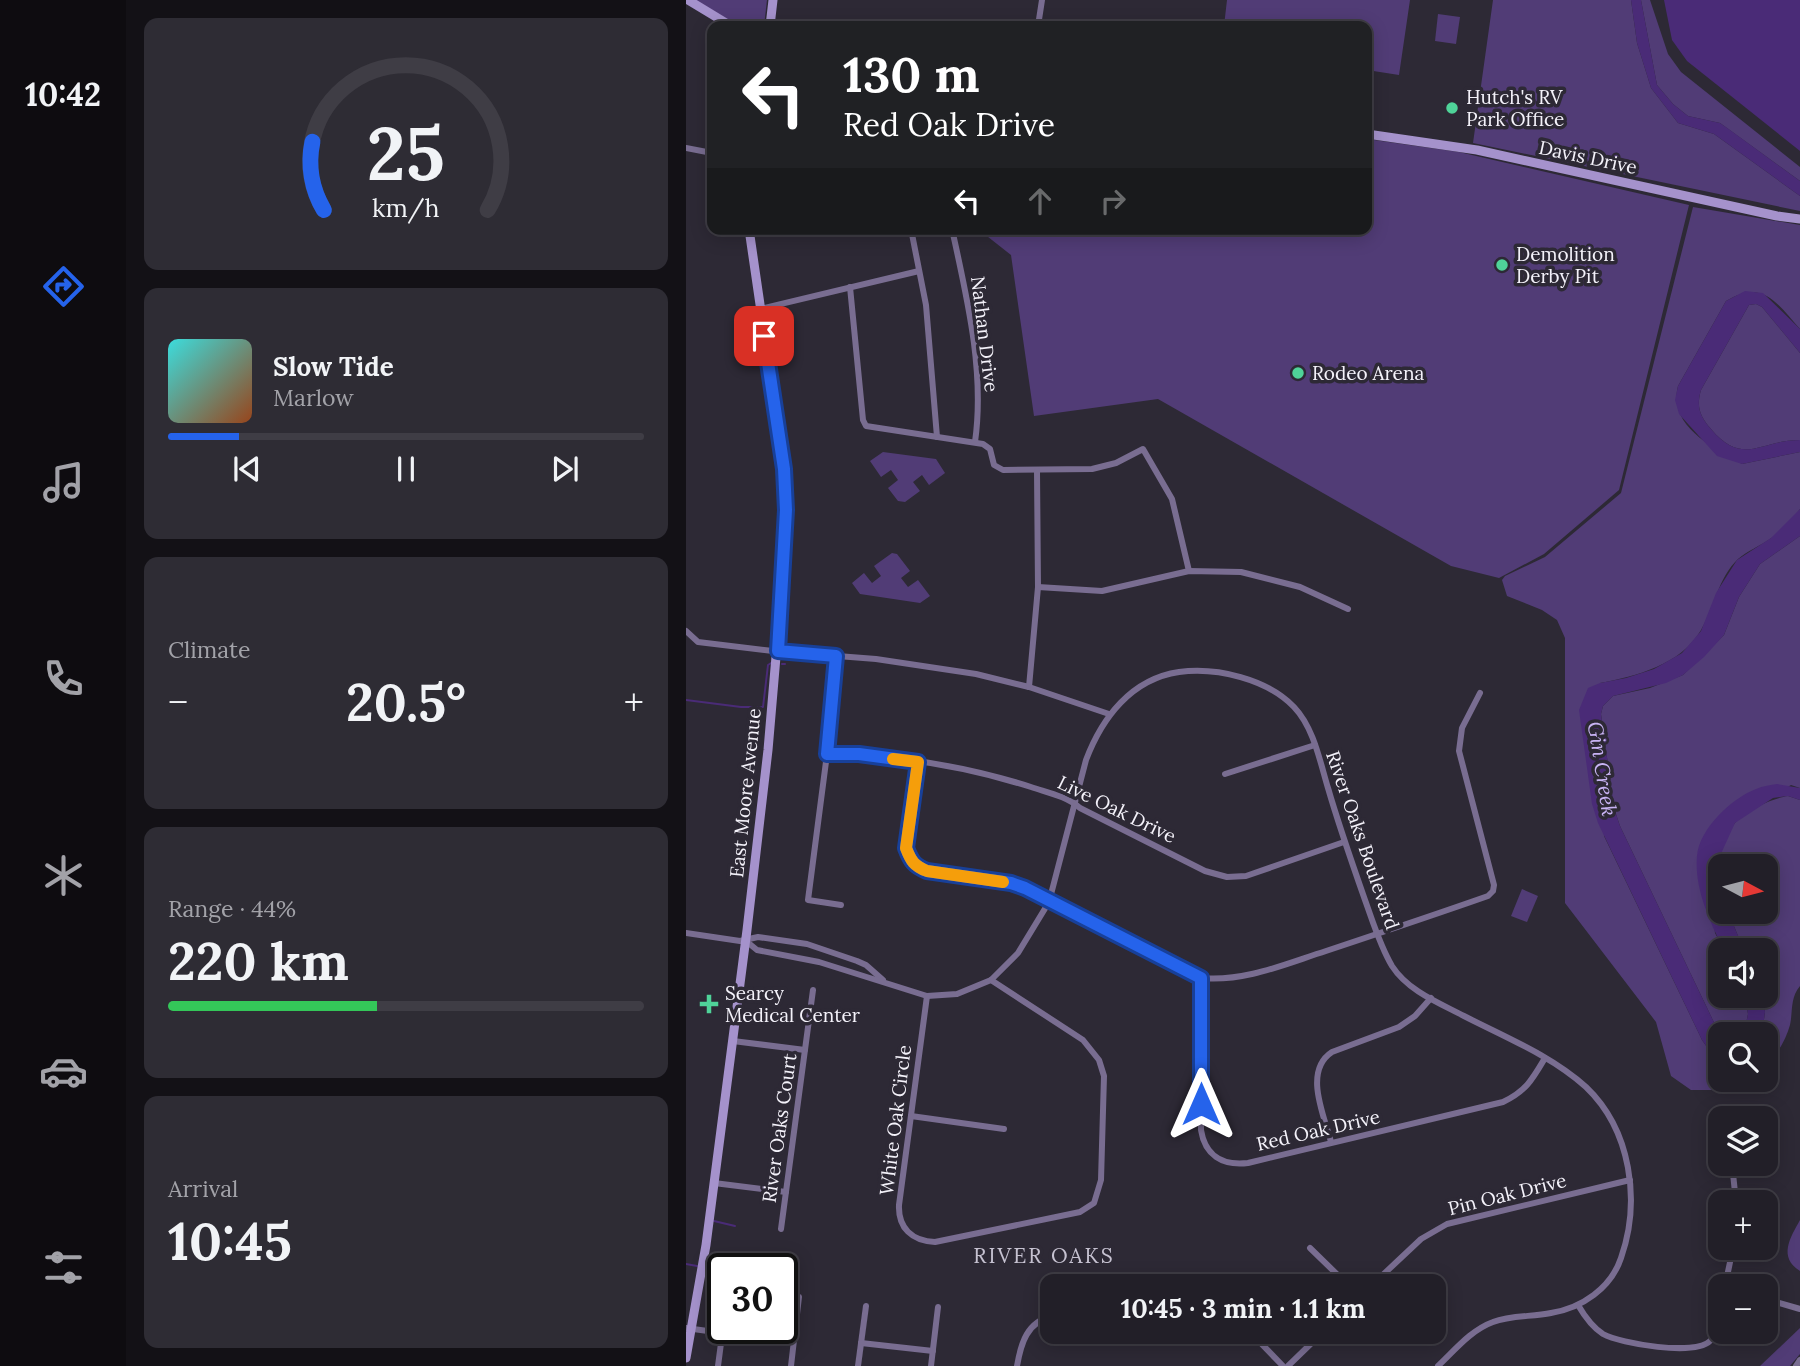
<!DOCTYPE html>
<html lang="en">
<head>
<meta charset="utf-8">
<style>
  body { margin:0; font-family:Lora,serif; background:#2e2c34; color:#f1f3f6; height:100vh; display:flex; flex-direction:column; font-size:26px; white-space:nowrap }
  * { box-sizing:border-box; margin:0 }
  p { font-size:23px; color:#a2a2a8 }
  .icon { flex:none; width:38px; height:38px; fill:none; stroke:currentColor; stroke-width:2; stroke-linecap:round; stroke-linejoin:round }
  .map { position:relative; flex:1; overflow:hidden }
  .drawer { display:flex; flex-direction:column; gap:18px; padding:18px; background:#131116; width:560px }
  .drawer>* { flex:none }
  .top-card { position:absolute; left:21px; top:21px; width:665px; height:214px; border-radius:14px; box-shadow:0 4px 18px #0003,0 0 0 2px #3f3d45; background:#202124; color:#fff; overflow:hidden }
  .needle { width:46px; rotate:97deg }
  .tools { position:absolute; left:1022px; top:854px; display:grid; gap:14px }
  .tools a { display:grid; place-items:center; width:70px; height:70px; border-radius:14px; background:#221f28; box-shadow:0 4px 18px #0003,0 0 0 2px #3f3d45; font-size:35px }
  .speed { position:absolute; left:21px; top:1253px; display:flex; gap:14px; font-size:35px; font-weight:700; text-align:center }
  .speed>* { display:grid; place-content:center; width:91px; height:91px; border-radius:50%; background:#221f28; box-shadow:0 4px 18px #0003,0 0 0 2px #3f3d45; line-height:1 }
  .speed .limit { border:4px solid #111; border-radius:10px; background:#fff; color:#111 }
  .pin { position:absolute; display:grid; place-items:center; width:60px; height:60px; color:#fff; margin:-30px; border-radius:14px; box-shadow:0 4px 10px #0006 }
  .me { position:absolute; width:77px; margin:-38px; rotate:0deg; stroke-linejoin:round; filter:drop-shadow(0 0 5px #0008) }
  .turn { display:flex; align-items:center; gap:24px; height:147px; padding:0 21px; font-size:32px }
  .turn .icon { width:91px; height:91px; stroke-width:2.5 }
  .turn b { display:block; font-size:49px; line-height:60px }
  .lanes { display:flex; align-items:center; height:66px; padding:0 21px; background:#0003; justify-content:center; gap:35px; direction:ltr }
  .lanes .off { opacity:.35 }
  .big { font-size:52px; font-weight:700; line-height:1.1 }
  .drawer .card { flex:1; display:flex; flex-direction:column; justify-content:center; gap:10px; min-width:0; padding:0 24px; border-radius:14px; background:#2e2c34 }
  .drawer .dial { align-items:center; gap:0 }
  .dial svg { height:182px; overflow:visible; fill:none; stroke:#3f3d45; stroke-width:7; stroke-linecap:round; text-anchor:middle }
  .dial text { fill:#f1f3f6; stroke:none }
  .song { display:flex; align-items:center; gap:21px }
  .cover { width:84px; height:84px; border-radius:10px; background:linear-gradient(135deg,hsl(180 70% 55%),hsl(20 70% 35%)) }
  .played { height:7px; border-radius:4px; background:linear-gradient(90deg,#2563eb 15%,#3f3d45 15%) }
  .keys { display:flex; justify-content:space-around; direction:ltr }
  .heat { display:flex; justify-content:space-between; align-items:center; font-size:38px; direction:ltr }
  .charge { height:10px; border-radius:5px; background:linear-gradient(90deg,#34c759 44%,#3f3d45 0) }
  .trip { position:absolute; left:354px; top:1274px; width:406px; height:70px; border-radius:14px; background:#221f28; box-shadow:0 4px 18px #0003,0 0 0 2px #3f3d45; font-weight:700; line-height:70px; text-align:center }
  main { display:flex; flex:1; min-height:0 }
  .tab-bar { display:flex; flex-direction:column; width:126px; justify-content:space-around; align-items:center; background:#0e0c10; color:#a2a2a8 }
  .tab-bar .icon { width:49px; height:49px }
  .tab-bar .on { color:#2563eb }
  .tab-bar b { font-size:32px; color:#f1f3f6 }
  .map>svg:first-child { display:block }
  .green { fill:#513c76 }
  .water { fill:#4a2b77 }
  .lines { fill:none; stroke-linecap:round; stroke-linejoin:round }
  .stream { stroke:#4a2b77; stroke-width:2 }
  .street { stroke:#796d91; stroke-width:6 }
  .secondary { stroke:#a592cc; stroke-width:9 }
  .route-casing { stroke:#184099; stroke-width:18 }
  .route { stroke:#2563eb; stroke-width:12 }
  .slow { stroke:#f59e0b; stroke-width:12 }
  .poi-dot { fill:#4fd399; stroke:#2d2935; stroke-width:2.5 }
  .labels { text-anchor:middle; stroke-width:7; stroke-linejoin:round; paint-order:stroke }
  .poi-label { font-size:19px; fill:#f4f2fa; stroke:#2d2935; text-anchor:start }
  .street-label { font-size:19px; fill:#f4f2fa; stroke:#2d2935 }
  .water-label { font-size:21px; font-style:italic; fill:#c8b3f4; stroke:#2d2935 }
  .neighbourhood-label { font-size:21px; letter-spacing:2px; fill:#c6c2d1; stroke:#2d2935 }
</style>
</head>
<body>
<main>
<nav class="tab-bar">
<b>10:42</b>
<svg class="icon on" aria-label="directions" viewBox="0 0 24 24"><path d="M12 3l9 9-9 9-9-9zM9 14v-3h6M13 9l2 2-2 2"/></svg>
<svg class="icon" aria-label="music" viewBox="0 0 24 24"><path d="M9 18V5l10-2v13"/><circle cx="6" cy="18" r="3"/><circle cx="16" cy="16" r="3"/></svg>
<svg class="icon" aria-label="phone" viewBox="0 0 24 24"><path d="M5 4h4l2 5-3 2q2 4 5 5l2-3 5 2v4C11 20 4 13 5 4z"/></svg>
<svg class="icon" aria-label="climate" viewBox="0 0 24 24"><path d="M12 3v18M4 7l16 10M4 17L20 7"/></svg>
<svg class="icon" aria-label="car" viewBox="0 0 24 24"><path d="M5 17H2v-5l4-1 3-4h7l3 4 3 1v5h-3M9 17h6M6 11h13"/><circle cx="7" cy="17" r="2"/><circle cx="17" cy="17" r="2"/></svg>
<svg class="icon" aria-label="filters" viewBox="0 0 24 24"><path d="M4 7h16M4 17h16"/><circle cx="9" cy="7" r="2"/><circle cx="15" cy="17" r="2"/></svg>
</nav>
<section class="drawer">
<div class="card dial"><svg viewBox="0 0 100 80">
<path d="M14 69A42 42 0 1 1 86 69"/>
<path d="M14 69A42 42 0 0 1 9 39" stroke="#2563eb"/>
<text x="50" y="56" font-size="32" font-weight="700">25</text>
<text x="50" y="72" font-size="11">km/h</text>
</svg></div>
<div class="card">
<div class="song"><i class="cover"></i><div><b>Slow Tide</b><p>Marlow</p></div></div>
<div class="played"></div>
<div class="keys"><svg class="icon" aria-label="previous" viewBox="0 0 24 24"><path d="M18 5L8 12l10 7zM5 5v14"/></svg><svg class="icon" aria-label="pause" viewBox="0 0 24 24"><path d="M8 5v14M16 5v14"/></svg><svg class="icon" aria-label="next" viewBox="0 0 24 24"><path d="M6 5l10 7-10 7zM19 5v14"/></svg></div>
</div>
<div class="card"><p>Climate</p>
<div class="heat"><a>−</a><b class="big">20.5°</b><a>+</a></div>
</div>
<div class="card"><p>Range · 44%</p><b class="big">220 km</b><div class="charge"></div></div>
<div class="card"><p>Arrival</p><b class="big">10:45</b></div>
</section>
<div class="map">
<svg width="1114" height="1366" viewBox="0 0 1114 1366">
  <rect width="100%" height="100%" fill="#2d2935"/>
  <g class="green">
    <path d="M 9,0 L 81,0 L 78,26 L 53,26 Z"/>
    <path d="M 541,0 L 724,0 L 713,75 L 681,70 L 681,26 L 538,26 Z"/>
    <path d="M 807,0 L 945,0 L 951,43 L 965,88 L 992,123 L 1028,134 L 1114,196 L 1114,211 L 787,143 Z"/>
    <path d="M 955,0 L 964,0 L 982,54 L 995,72 L 1114,167 L 1114,181 L 1034,123 L 1002,116 L 987,104 L 971,85 Z"/>
    <path d="M 752,14 L 774,17 L 770,44 L 749,41 Z"/>
    <path d="M 681,139 L 773,152 L 1003,205 L 933,490 L 858,554 L 813,578 L 765,566 L 472,399 L 348,416 L 325,255 L 292,229 L 681,229 Z"/>
    <path d="M 1007,207 L 1114,225 L 1114,329 C 1090,302 1077,279 1040,301 L 992,386 C 982,427 1027,447 1056,464 L 1114,452 L 1114,509 C 1106,520 1094,532 1084,539 C 1074,546 1061,551 1052,559 C 1032,578 1028,608 1015,630 C 995,665 950,676 914,683 L 918,836 L 1016,1040 L 1023,1050 L 1034,1059 L 1034,1080 L 1055,1080 L 1026,1090 L 1005,1090 L 985,1076 L 970,1022 L 879,903 L 879,638 L 871,620 L 856,610 L 821,596 L 816,580 L 819,576 L 859,557 L 935,493 Z"/>
    <path d="M 1070,304 L 1076,307 L 1114,353 L 1114,440 C 1074,440 1057,467 1025,429 C 1014,416 1010,407 1015,390 L 1063,305 Z"/>
    <path d="M 197,452 L 250,459 L 259,473 L 243,485 L 236,475 L 227,482 L 234,491 L 219,502 L 212,501 L 202,488 L 212,480 L 205,470 L 195,477 L 184,461 Z"/>
    <path d="M 1114,536 L 1114,788 L 1105,785 L 1019,834 L 1029,933 L 1038,950 L 1034,950 L 1034,996 L 1059,996 L 1062,1014 L 1058,1034 L 1034,1035 L 934,826 L 928,808 L 915,714 L 917,706 L 927,696 L 964,688 L 997,675 L 1038,635 L 1053,597 L 1074,564 Z"/>
    <path d="M 206,553 L 211,554 L 224,571 L 215,578 L 222,587 L 232,580 L 244,596 L 234,603 L 174,594 L 166,583 L 178,573 L 186,583 L 195,576 L 188,566 Z"/>
    <path d="M 1102,796 L 1114,800 L 1114,986 C 1104,998 1107,1011 1104,1025 C 1100,1039 1091,1056 1080,1065 L 1080,1034 L 1076,1034 L 1079,1012 L 1077,996 L 1080,996 L 1080,950 L 1058,950 L 1042,912 L 1080,912 L 1080,866 L 1034,866 L 1034,895 C 1026,877 1036,838 1049,823 C 1059,811 1087,798 1102,796 Z"/>
    <path d="M 836,889 L 852,896 L 841,922 L 825,916 Z"/>
    <path d="M 1114,1220 L 1114,1271 C 1092,1257 1104,1238 1114,1220 Z"/>
    <path d="M 1114,1328 L 1114,1354 L 1104,1366 L 1074,1366 Z"/>
  </g>
  <g class="water">
    <path d="M 945,0 L 955,0 L 971,85 L 987,104 L 1002,116 L 1034,123 L 1044,130 L 1114,181 L 1114,196 L 1028,134 L 992,123 L 965,88 L 951,43 Z"/>
    <path d="M 978,0 L 1114,0 L 1114,151 L 1001,61 L 986,40 Z"/>
    <path d="M 1059,291 L 1077,293 L 1114,329 L 1114,353 L 1076,307 L 1070,304 L 1063,305 L 1015,390 C 1010,407 1014,416 1025,429 C 1057,467 1074,440 1114,440 L 1114,452 L 1056,464 L 1031,456 L 993,414 L 989,400 L 992,386 L 1040,301 Z"/>
    <path d="M 1114,509 L 1114,536 L 1074,564 L 1053,597 L 1038,635 L 1018,657 L 997,675 L 980,683 L 927,696 L 917,706 L 915,714 L 928,808 L 934,826 L 1034,1035 L 1034,1059 L 1023,1050 L 1016,1040 L 912,823 L 906,804 L 893,710 L 902,688 L 914,683 L 940,678 L 968,669 L 996,653 L 1015,631 L 1030,593 L 1051,560 L 1085,538 Z"/>
    <path d="M 1091,784 L 1114,788 L 1114,800 L 1102,796 L 1087,798 L 1049,823 L 1033,858 L 1031,886 L 1034,895 L 1034,912 L 1042,912 L 1058,950 L 1038,950 C 1024,922 1008,888 1011,856 C 1013,829 1046,798 1070,789 C 1077,786 1085,785 1091,784 Z"/>
    <path d="M 1059,996 L 1077,996 L 1079,1012 L 1076,1034 L 1058,1034 L 1062,1014 Z"/>
  </g>
  <g class="lines">
    <g class="stream">
      <path d="M 96,664 L 99,664"/>
      <path d="M 0,700 L 55,707 L 77,707 L 82,665 L 85,663"/>
      <path d="M 28,1221 L 49,1226"/>
      <path d="M 0,1264 L 11,1266"/>
    </g>
    <g class="street">
      <path d="M 352,26 L 356,0"/>
      <path d="M 0,148 L 26,153"/>
      <path d="M 225,229 L 240,305 L 251,437"/>
      <path d="M 266,229 C 281,298 299,372 289,442"/>
      <path d="M 164,287 L 177,420 L 180,426 L 297,444 L 304,449 L 308,465 L 317,470 L 406,469 L 430,463 L 457,449 L 486,499 L 503,571"/>
      <path d="M 74,309 L 233,271"/>
      <path d="M 352,587 L 416,591 L 503,571 L 555,572 L 614,587 L 662,609"/>
      <path d="M 0,631 L 12,642 L 87,651 L 190,659 L 290,674 L 343,687 L 423,714"/>
      <path d="M 150,656 L 141,754 L 122,900 L 155,905"/>
      <path d="M 343,687 L 352,587 L 351,471"/>
      <path d="M 141,754 C 210,755 279,766 345,787 C 363,793 380,796 394,808 L 519,871 L 541,877 L 560,876 L 658,842"/>
      <path d="M 232,762 L 221,847 C 225,861 228,866 241,871 L 325,883 L 339,888 L 515,978 C 559,982 599,964 640,951 C 694,933 748,915 802,896 L 807,891 L 808,885 L 773,751 L 776,728 L 794,693"/>
      <path d="M 539,774 L 629,745"/>
      <path d="M 0,933 L 54,941 L 72,937 L 121,944 L 171,961 L 180,965 L 197,980"/>
      <path d="M 60,941 L 71,950 L 133,962 L 241,996 L 271,994 L 305,980 L 332,953 L 363,902 L 400,760 C 416,718 445,679 493,672 C 531,667 581,679 608,707 C 628,728 634,762 642,788 C 653,826 666,863 679,900 C 687,922 694,946 706,966 C 722,991 753,1003 778,1016 C 819,1037 866,1056 900,1087 C 945,1130 955,1201 935,1258 C 925,1288 896,1308 865,1313 C 846,1317 825,1315 807,1322 C 785,1330 769,1350 752,1366"/>
      <path d="M 515,978 L 515,1130 C 519,1155 536,1166 562,1163 L 817,1102 C 840,1091 846,1080 859,1058"/>
      <path d="M 241,996 L 213,1205 C 212,1228 226,1241 249,1242 L 394,1212 L 408,1203 L 415,1180 L 418,1076 L 413,1060 L 397,1040 L 305,980"/>
      <path d="M 47,1041 L 119,1050"/>
      <path d="M 225,1116 L 318,1129"/>
      <path d="M 645,1142 C 638,1115 617,1071 646,1052 L 713,1027 L 729,1016 L 745,998"/>
      <path d="M 1046,1164 L 1050,1202"/>
      <path d="M 28,1183 L 100,1192"/>
      <path d="M 95,1229 L 127,990"/>
      <path d="M 624,1248 L 663,1286"/>
      <path d="M 501,1286 L 505,1286"/>
      <path d="M 685,1286 L 735,1239 L 761,1224 L 944,1180"/>
      <path d="M 1039,1286 L 1047,1248"/>
      <path d="M 1080,1299 L 1114,1309"/>
      <path d="M 892,1305 C 899,1317 906,1327 917,1334 C 935,1344 1009,1356 1024,1341 C 1032,1334 1032,1320 1034,1310"/>
      <path d="M 96,1319 L 110,1320"/>
      <path d="M 0,1328 L 36,1333"/>
      <path d="M 564,1332 L 597,1366"/>
      <path d="M 175,1343 L 247,1351"/>
      <path d="M 32,1366 L 37,1328"/>
      <path d="M 105,1366 L 113,1297"/>
      <path d="M 172,1366 L 180,1306"/>
      <path d="M 245,1366 L 252,1307"/>
      <path d="M 331,1366 C 335,1343 341,1322 366,1316"/>
      <path d="M 602,1366 L 637,1332"/>
      <path d="M 1110,1366 L 1114,1360"/>
    </g>
    <g class="secondary">
      <path d="M 2,0 L 45,26"/>
      <path d="M 84,26 L 87,0"/>
      <path d="M 681,134 L 791,150 L 1091,216 L 1114,219"/>
      <path d="M 0,1358 L 20,1245 L 61,930 L 82,750 L 100,540 L 98,469 L 63,229"/>
    </g>
  </g>
  <g class="lines">
    <g class="route-casing">
      <path id="route" d="M 78,336 L 98,469 L 100,510 L 92,651 L 150,656 L 141,754 L 173,754 L 232,762 L 220,848 C 225,861 228,866 241,871 L 325,883 L 339,888 L 515,978 L 515,1104"/>
    </g>
    <use href="#route" class="route"/>
    <path class="slow" d="M 207,759 L 232,762 L 220,848 C 225,861 228,866 241,871 L 317,882"/>
  </g>
  <g class="poi-dot">
    <circle cx="766" cy="108" r="7"/>
    <circle cx="816" cy="265" r="7"/>
    <circle cx="612" cy="373" r="7"/>
    <path d="M19.5 993.5h7v7h7v7h-7v7h-7v-7h-7v-7h7z"/>
  </g>
  <g class="labels">
    <g class="poi-label">
      <text x="780" y="104">Hutch's RV<tspan x="780" dy="22">Park Office</tspan></text>
      <text x="830" y="261">Demolition<tspan x="830" dy="22">Derby Pit</tspan></text>
      <text x="626" y="380">Rodeo Arena</text>
      <text x="39" y="1000">Searcy<tspan x="39" dy="22">Medical Center</tspan></text>
    </g>
    <g class="street-label">
      <text transform="translate(902 157) rotate(12)" y="7">Davis Drive</text>
      <text transform="translate(299 334) rotate(83)" y="7">Nathan Drive</text>
      <text transform="translate(59 793) rotate(-84)" y="7">East Moore Avenue</text>
      <text transform="translate(431 809) rotate(26)" y="7">Live Oak Drive</text>
      <text transform="translate(677 840) rotate(71)" y="7">River Oaks Boulevard</text>
      <text transform="translate(209 1120) rotate(-83)" y="7">White Oak Circle</text>
      <text transform="translate(93 1128) rotate(-82)" y="7">River Oaks Court</text>
      <text transform="translate(632 1130) rotate(-13)" y="7">Red Oak Drive</text>
      <text transform="translate(821 1194) rotate(-14)" y="7">Pin Oak Drive</text>
    </g>
    <g class="water-label">
      <text transform="translate(916 769) rotate(81)" y="7">Gin Creek</text>
    </g>
    <g class="neighbourhood-label">
      <text x="358" y="1263">RIVER OAKS</text>
    </g>
  </g>
</svg>
<div class="tools">
<a><svg class="needle" viewBox="-14 -14 28 28"><path d="M0-13l5 13h-10z" fill="#e53935"/><path d="M0 13l5-13h-10z" fill="#a2a2a8"/></svg></a>
<a><svg class="icon" aria-label="sound" viewBox="0 0 24 24"><path d="M4 9h4l5-4v14l-5-4H4zM17 9q2 3 0 6"/></svg></a>
<a><svg class="icon" aria-label="search" viewBox="0 0 24 24"><circle cx="10" cy="10" r="6"/><path d="M15 15l6 6"/></svg></a>
<a><svg class="icon" aria-label="layers" viewBox="0 0 24 24"><path d="M12 4l9 5-9 5-9-5zM3 14l9 5 9-5"/></svg></a>
<a>+</a>
<a>−</a>
</div>
<div class="speed"><div class="limit">30</div></div>
<div class="pin" style="left:78px;top:336px;background:#d93025"><svg class="icon" aria-label="arrive" viewBox="0 0 24 24"><path d="M6 21V4h12l-3 4 3 4H6"/></svg></div>
<svg class="me" style="left:515px;top:1104px" viewBox="-20 -20 40 40"><path d="M0-17L14 15 0 8-14 15z" fill="#2563eb" stroke="#fff" stroke-width="4"/></svg>
<div class="trip">10:45 · 3 min · 1.1 km</div>
<div class="top-card">
<div class="turn"><svg class="icon" aria-label="left" viewBox="0 0 24 24"><path d="M17 20v-9H6M10 6l-5 5 5 5"/></svg><div><b>130 m</b>Red Oak Drive</div></div>
<div class="lanes"><svg class="icon" aria-label="left" viewBox="0 0 24 24"><path d="M17 20v-9H6M10 6l-5 5 5 5"/></svg><svg class="icon off" aria-label="ahead" viewBox="0 0 24 24"><path d="M12 20V5M6 11l6-6 6 6"/></svg><svg class="icon off" aria-label="right" viewBox="0 0 24 24"><path d="M7 20v-9h11M14 6l5 5-5 5"/></svg></div>
</div>
</div>
</main>
</body>
</html>
